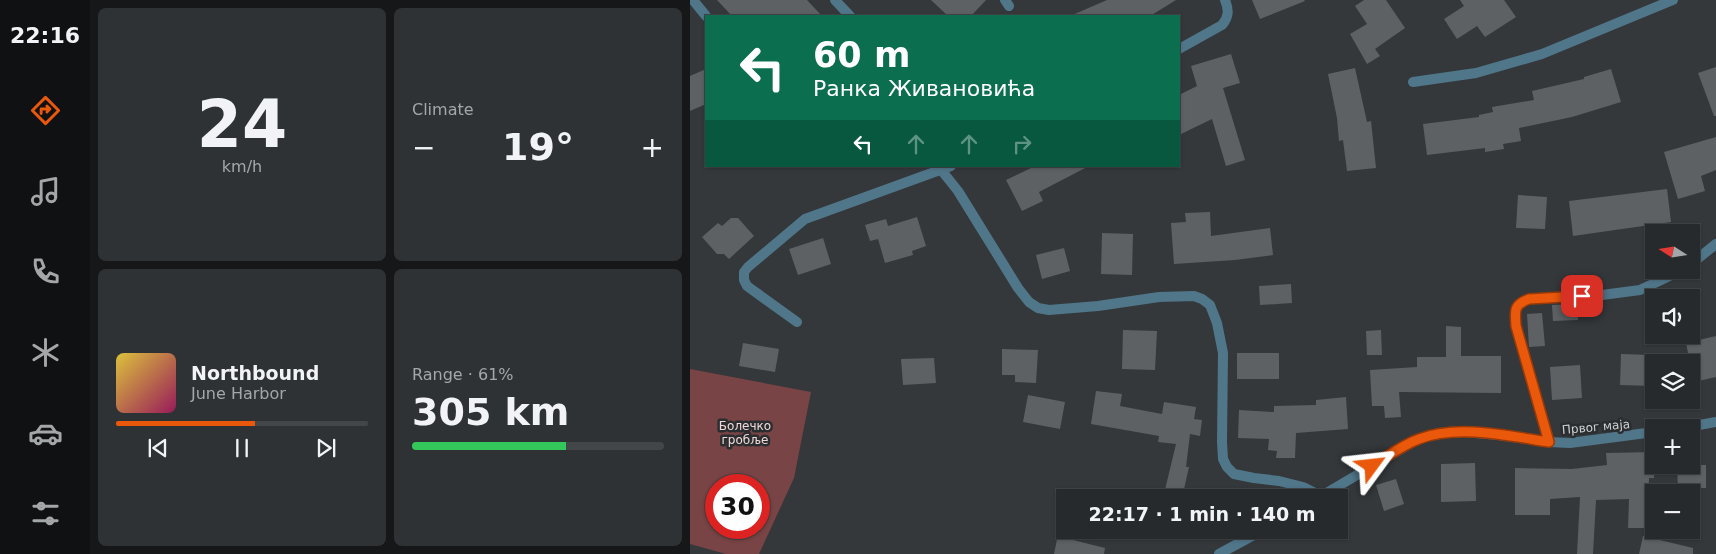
<!DOCTYPE html>
<html lang="en">
<head>
<meta charset="utf-8">
<style>
  body { margin:0; font-family:"DejaVu Sans",sans-serif; background:#2f3234; color:#f1f3f6; height:100vh; display:flex; flex-direction:column; font-size:19px; white-space:nowrap }
  * { box-sizing:border-box; margin:0 }
  p { font-size:16px; color:#a4a7a9 }
  .icon { flex:none; width:28px; height:28px; fill:none; stroke:currentColor; stroke-width:2; stroke-linecap:round; stroke-linejoin:round }
  .map { position:relative; flex:1; overflow:hidden }
  .drawer { display:flex; flex-direction:column; gap:8px; padding:8px; background:#151718; width:600px }
  .drawer>* { flex:none }
  .banner { position:absolute; left:15px; top:15px; width:475px; height:152px; border-radius:0px; box-shadow:0 1px 4px #0004,0 0 0 1px #434648; background:#0b6e4f; color:#fff; overflow:hidden }
  .needle { width:32px; rotate:282deg }
  .fabs { position:absolute; left:955px; top:224px; display:grid; gap:10px }
  .fabs a { display:grid; place-items:center; width:55px; height:55px; border-radius:0px; background:#272a2c; box-shadow:0 1px 4px #0004,0 0 0 1px #434648; font-size:25px }
  .speed { position:absolute; left:15px; top:474px; display:flex; gap:10px; font-size:25px; font-weight:700; text-align:center }
  .speed>* { display:grid; place-content:center; width:65px; height:65px; border-radius:50%; background:#272a2c; box-shadow:0 1px 4px #0004,0 0 0 1px #434648; line-height:1 }
  .speed .limit { border:8px solid #d22; background:#fff; color:#111 }
  .pin { position:absolute; display:grid; place-items:center; width:42px; height:42px; color:#fff; margin:-21px; border-radius:10px; box-shadow:0 2px 8px #0006 }
  .me { position:absolute; width:55px; margin:-28px; rotate:60deg; stroke-linejoin:round; filter:drop-shadow(0 0 4px #0008) }
  .turn { display:flex; align-items:center; gap:18px; height:105px; padding:0 25px; font-size:22px }
  .turn .icon { width:65px; height:65px; stroke-width:2.5 }
  .turn b { display:block; font-size:35px; line-height:42px }
  .lanes { display:flex; align-items:center; height:48px; padding:0 25px; background:#0003; justify-content:center; gap:25px; direction:ltr }
  .lanes .off { opacity:.35 }
  .big { font-size:38px; font-weight:600; line-height:1.1 }
  .drawer .card { flex:1; display:flex; flex-direction:column; justify-content:center; gap:8px; min-width:0; padding:0 18px; border-radius:8px; background:#2f3234 }
  .drawer .dial { align-items:center; gap:0 }
  .dial b { font-size:65px; line-height:1 }
  .song { display:flex; align-items:center; gap:15px }
  .cover { width:60px; height:60px; border-radius:8px; background:linear-gradient(135deg,hsl(50 70% 55%),hsl(330 70% 35%)) }
  .played { height:5px; border-radius:2px; background:linear-gradient(90deg,#ea580c 55%,#434648 55%) }
  .keys { display:flex; justify-content:space-around; direction:ltr }
  .heat { display:flex; justify-content:space-between; align-items:center; font-size:28px; direction:ltr }
  .charge { height:8px; border-radius:4px; background:linear-gradient(90deg,#34c759 61%,#434648 0) }
  .drawer .tiles { flex:1; display:grid; gap:8px; grid-template-columns:repeat(2,1fr) }
  .trip { position:absolute; left:366px; top:489px; width:292px; height:50px; border-radius:0px; background:#272a2c; box-shadow:0 1px 4px #0004,0 0 0 1px #434648; font-weight:600; line-height:50px; text-align:center }
  main { display:flex; flex:1; min-height:0 }
  .dock { display:flex; flex-direction:column; width:90px; justify-content:space-around; align-items:center; background:#101112; color:#a4a7a9 }
  .dock .icon { width:35px; height:35px }
  .dock .active { color:#ea580c }
  .dock b { font-size:22px; color:#f1f3f6 }
  .map>svg:first-child { display:block }
  .green { fill:#784445; fill-rule:evenodd }
  .building { fill:#5d6164 }
  .lines { fill:none; stroke-linecap:round; stroke-linejoin:round }
  .street { stroke:#50768a; stroke-width:10 }
  .route-casing { stroke:#983908; stroke-width:12 }
  .route { stroke:#ea580c; stroke-width:9 }
  .labels { text-anchor:middle; stroke-width:5; stroke-linejoin:round; paint-order:stroke }
  .park-label { font-size:12px; fill:#f3d8d8; stroke:#2a2e30 }
  .street-label { font-size:12px; fill:#cfd1d3; stroke:#2a2e30 }
</style>
</head>
<body>
<main>
<nav class="dock">
<b>22:16</b>
<svg class="icon active" aria-label="directions" viewBox="0 0 24 24"><path d="M12 3l9 9-9 9-9-9zM9 14v-3h6M13 9l2 2-2 2"/></svg>
<svg class="icon" aria-label="music" viewBox="0 0 24 24"><path d="M9 18V5l10-2v13"/><circle cx="6" cy="18" r="3"/><circle cx="16" cy="16" r="3"/></svg>
<svg class="icon" aria-label="phone" viewBox="0 0 24 24"><path d="M5 4h4l2 5-3 2q2 4 5 5l2-3 5 2v4C11 20 4 13 5 4z"/></svg>
<svg class="icon" aria-label="climate" viewBox="0 0 24 24"><path d="M12 3v18M4 7l16 10M4 17L20 7"/></svg>
<svg class="icon" aria-label="car" viewBox="0 0 24 24"><path d="M5 17H2v-5l4-1 3-4h7l3 4 3 1v5h-3M9 17h6M6 11h13"/><circle cx="7" cy="17" r="2"/><circle cx="17" cy="17" r="2"/></svg>
<svg class="icon" aria-label="filters" viewBox="0 0 24 24"><path d="M4 7h16M4 17h16"/><circle cx="9" cy="7" r="2"/><circle cx="15" cy="17" r="2"/></svg>
</nav>
<section class="drawer">
<div class="tiles">
<div class="card dial"><b>24</b><p>km/h</p></div>
<div class="card"><p>Climate</p>
<div class="heat"><a>−</a><b class="big">19°</b><a>+</a></div>
</div>
<div class="card">
<div class="song"><i class="cover"></i><div><b>Northbound</b><p>June Harbor</p></div></div>
<div class="played"></div>
<div class="keys"><svg class="icon" aria-label="previous" viewBox="0 0 24 24"><path d="M18 5L8 12l10 7zM5 5v14"/></svg><svg class="icon" aria-label="pause" viewBox="0 0 24 24"><path d="M8 5v14M16 5v14"/></svg><svg class="icon" aria-label="next" viewBox="0 0 24 24"><path d="M6 5l10 7-10 7zM19 5v14"/></svg></div>
</div>
<div class="card"><p>Range · 61%</p><b class="big">305 km</b><div class="charge"></div></div>
</div>
</section>
<div class="map">
<svg width="1026" height="554" viewBox="0 0 1026 554">
  <rect width="100%" height="100%" fill="#34383b"/>
  <path class="green" d="M 0,369 L 121,392 L 104,478 L 69,554 L 36,554 L 0,544 ZM 26,485 L 69,485 L 69,528 L 26,528 Z"/>
  <g class="building">
    <path d="M 27,0 L 117,0 L 132,16 L 42,16 Z"/>
    <path d="M 241,0 L 296,0 L 281,16 L 258,16 Z"/>
    <path d="M 417,0 L 486,0 L 460,16 L 380,16 Z"/>
    <path d="M 562,0 L 614,0 L 615,1 L 570,19 Z"/>
    <path d="M 674,0 L 696,0 L 715,28 L 685,49 L 690,56 L 677,64 L 660,34 L 677,24 L 665,6 Z"/>
    <path d="M 770,0 L 814,0 L 826,17 L 795,37 L 787,26 L 767,39 L 754,19 L 774,6 Z"/>
    <path d="M 541,54 L 550,83 L 533,88 L 555,160 L 536,166 L 522,119 L 489,135 L 489,95 L 507,86 L 501,66 Z"/>
    <path d="M 1026,67 L 1026,116 L 1024,116 L 1008,73 Z"/>
    <path d="M 665,68 L 677,122 L 681,121 L 686,168 L 657,171 L 653,140 L 649,141 L 647,118 L 638,74 Z"/>
    <path d="M 16,69 L 16,104 L 0,111 L 0,76 Z"/>
    <path d="M 921,69 L 931,102 L 882,117 L 829,128 L 831,141 L 813,144 L 814,149 L 795,152 L 795,148 L 737,155 L 733,124 L 789,117 L 789,115 L 803,112 L 802,107 L 844,100 L 842,91 L 894,79 L 894,77 Z"/>
    <path d="M 1026,137 L 1026,170 L 1011,176 L 1015,191 L 988,199 L 974,152 Z"/>
    <path d="M 345,166 L 399,166 L 349,192 L 353,201 L 332,211 L 316,180 Z"/>
    <path d="M 977,189 L 981,222 L 883,236 L 879,201 Z"/>
    <path d="M 828,195 L 857,197 L 855,229 L 826,228 Z"/>
    <path d="M 520,212 L 521,236 L 580,228 L 583,255 L 545,260 L 484,264 L 481,223 L 496,222 L 495,213 Z"/>
    <path d="M 227,217 L 236,246 L 222,251 L 223,255 L 195,263 L 188,239 L 180,241 L 175,225 L 196,219 L 198,226 Z"/>
    <path d="M 41,218 L 48,218 L 64,236 L 39,259 L 34,254 L 27,254 L 12,237 L 28,223 L 32,226 Z"/>
    <path d="M 412,233 L 443,234 L 442,275 L 411,274 Z"/>
    <path d="M 133,238 L 141,264 L 108,275 L 99,249 Z"/>
    <path d="M 374,248 L 380,271 L 352,279 L 346,255 Z"/>
    <path d="M 601,284 L 602,303 L 570,305 L 569,286 Z"/>
    <path d="M 887,304 L 888,320 L 863,321 L 862,305 Z"/>
    <path d="M 852,313 L 855,346 L 839,347 L 837,314 Z"/>
    <path d="M 756,326 L 771,327 L 771,356 L 811,356 L 811,393 L 709,392 L 711,417 L 695,418 L 694,406 L 682,406 L 680,370 L 727,367 L 727,357 L 756,357 Z"/>
    <path d="M 433,330 L 467,331 L 465,370 L 432,369 Z"/>
    <path d="M 691,330 L 692,355 L 677,355 L 676,331 Z"/>
    <path d="M 1026,336 L 1026,377 L 1004,382 L 996,343 Z"/>
    <path d="M 53,343 L 89,349 L 85,372 L 49,366 Z"/>
    <path d="M 312,349 L 348,350 L 346,383 L 325,382 L 325,375 L 312,375 Z"/>
    <rect x="547" y="353" width="42" height="26"/>
    <path d="M 931,354 L 961,355 L 961,386 L 930,385 Z"/>
    <path d="M 244,358 L 246,383 L 213,385 L 211,359 Z"/>
    <path d="M 890,365 L 892,398 L 862,400 L 860,367 Z"/>
    <path d="M 406,391 L 432,394 L 430,406 L 472,414 L 474,402 L 506,407 L 504,419 L 512,420 L 510,436 L 500,434 L 496,467 L 499,467 L 492,498 L 473,498 L 486,444 L 468,442 L 469,436 L 401,424 Z"/>
    <path d="M 338,395 L 375,402 L 370,429 L 333,422 Z"/>
    <path d="M 656,397 L 658,429 L 606,433 L 605,458 L 586,458 L 587,451 L 578,450 L 579,439 L 548,438 L 549,410 L 584,412 L 584,406 L 626,405 L 626,400 Z"/>
    <path d="M 964,452 L 964,478 L 959,478 L 958,528 L 938,528 L 939,499 L 906,500 L 903,554 L 887,554 L 890,497 L 860,499 L 860,515 L 825,515 L 825,468 L 882,469 L 917,465 L 916,453 Z"/>
    <path d="M 785,463 L 786,501 L 751,502 L 751,464 Z"/>
    <path d="M 987,465 L 1016,465 L 1016,488 L 988,488 Z"/>
    <path d="M 706,479 L 714,504 L 694,511 L 686,485 Z"/>
    <path d="M 369,530 L 385,530 L 383,540 L 415,548 L 414,554 L 364,554 Z"/>
    <path d="M 953,536 L 1003,548 L 1003,554 L 949,554 Z"/>
  </g>
  <g class="lines">
    <g class="street">
      <path d="M 3,0 L 16,16"/>
      <path d="M 145,0 L 160,16"/>
      <path d="M 315,0 L 319,6"/>
      <path d="M 489,49 L 532,25 C 539,17 539,10 535,0"/>
      <path d="M 723,82 L 786,73 L 852,54 L 983,0"/>
      <path d="M 248,166 L 268,191 L 328,288 L 339,302 L 348,308 L 359,310 L 408,306 L 469,297 L 504,296 L 512,299 L 520,305 L 527,323 L 533,353 L 532,442 L 533,459 L 537,467 L 544,474 L 564,478 L 589,481 L 613,487 L 631,496"/>
      <path d="M 1001,264 L 1026,244"/>
      <path d="M 107,322 L 57,286 L 54,280 L 54,272 L 58,267 L 115,219 L 261,166"/>
      <path d="M 993,428 L 1026,422"/>
      <path d="M 859,442 L 826,326 C 825,311 823,305 839,299 L 912,295 L 950,290 L 992,270"/>
      <path d="M 628,498 L 728,439 L 748,433 L 774,432 L 808,435 L 859,442 L 880,443 L 964,432"/>
      <path d="M 529,554 L 573,530"/>
    </g>
  </g>
  <g class="lines">
    <g class="route-casing">
      <path id="route" d="M 682,466 C 697,457 712,445 729,439 C 767,424 819,436 859,442 L 826,326 C 825,311 823,305 839,299 L 892,296"/>
    </g>
    <use href="#route" class="route"/>
  </g>
  <g class="labels">
    <g class="park-label">
      <text x="55" y="430">Болечко<tspan x="55" dy="14">гробље</tspan></text>
    </g>
    <g class="street-label">
      <text transform="translate(906 427) rotate(-5)" y="4">Првог маја</text>
    </g>
  </g>
</svg>
<div class="fabs">
<a><svg class="needle" viewBox="-14 -14 28 28"><path d="M0-13l5 13h-10z" fill="#e53935"/><path d="M0 13l5-13h-10z" fill="#a4a7a9"/></svg></a>
<a><svg class="icon" aria-label="sound" viewBox="0 0 24 24"><path d="M4 9h4l5-4v14l-5-4H4zM17 9q2 3 0 6"/></svg></a>
<a><svg class="icon" aria-label="layers" viewBox="0 0 24 24"><path d="M12 4l9 5-9 5-9-5zM3 14l9 5 9-5"/></svg></a>
<a>+</a>
<a>−</a>
</div>
<div class="speed"><div class="limit">30</div></div>
<div class="pin" style="left:892px;top:296px;background:#d93025"><svg class="icon" aria-label="arrive" viewBox="0 0 24 24"><path d="M6 21V4h12l-3 4 3 4H6"/></svg></div>
<svg class="me" style="left:682px;top:466px" viewBox="-20 -20 40 40"><path d="M0-17L14 15 0 8-14 15z" fill="#ea580c" stroke="#fff" stroke-width="4"/></svg>
<div class="trip">22:17 · 1 min · 140 m</div>
<div class="banner">
<div class="turn"><svg class="icon" aria-label="left" viewBox="0 0 24 24"><path d="M17 20v-9H6M10 6l-5 5 5 5"/></svg><div><b>60 m</b>Ранка Живановића</div></div>
<div class="lanes"><svg class="icon" aria-label="left" viewBox="0 0 24 24"><path d="M17 20v-9H6M10 6l-5 5 5 5"/></svg><svg class="icon off" aria-label="ahead" viewBox="0 0 24 24"><path d="M12 20V5M6 11l6-6 6 6"/></svg><svg class="icon off" aria-label="ahead" viewBox="0 0 24 24"><path d="M12 20V5M6 11l6-6 6 6"/></svg><svg class="icon off" aria-label="right" viewBox="0 0 24 24"><path d="M7 20v-9h11M14 6l5 5-5 5"/></svg></div>
</div>
</div>
</main>
</body>
</html>
